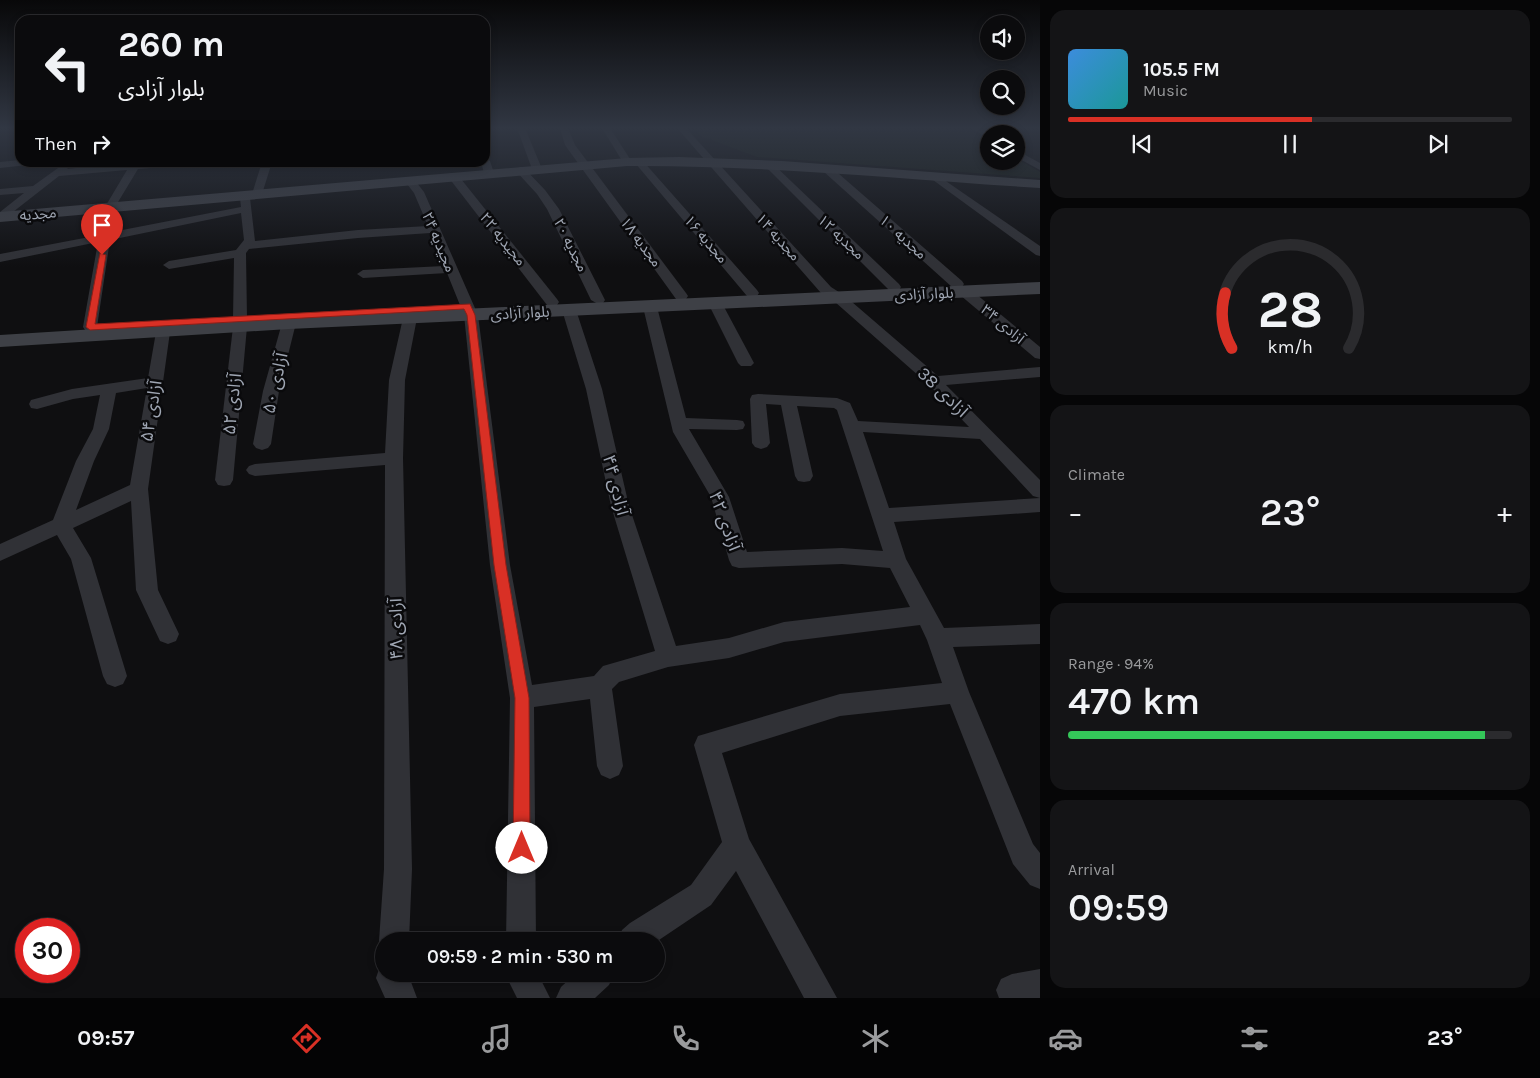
<!DOCTYPE html>
<html lang="en">
<head>
<meta charset="utf-8">
<style>
  body { margin:0; font-family:Karla,"Noto Sans Arabic",sans-serif; background:#141416; color:#f1f3f6; height:100vh; display:flex; flex-direction:column; font-size:19px; white-space:nowrap }
  * { box-sizing:border-box; margin:0 }
  p { font-size:16px; color:#9a9b9d }
  .icon { flex:none; width:28px; height:28px; fill:none; stroke:currentColor; stroke-width:2; stroke-linecap:round; stroke-linejoin:round }
  .map { position:relative; flex:1; overflow:hidden }
  .panel { display:flex; flex-direction:column; gap:10px; padding:10px; background:#060607; width:500px }
  .panel>* { flex:none }
  .hud { position:absolute; left:15px; top:15px; width:475px; height:152px; border-radius:15px; box-shadow:0 2px 8px #0003,0 0 0 1px #2b2b2e; background:#0b0b0d; color:#f1f3f6; overflow:hidden }
  .controls { position:absolute; left:980px; top:15px; display:grid; gap:10px }
  .controls a { display:grid; place-items:center; width:45px; height:45px; border-radius:50%; background:#0b0b0d; box-shadow:0 2px 8px #0003,0 0 0 1px #2b2b2e; font-size:25px }
  .speed { position:absolute; left:15px; top:918px; display:flex; gap:10px; font-size:25px; font-weight:700; text-align:center }
  .speed>* { display:grid; place-content:center; width:65px; height:65px; border-radius:50%; background:#0b0b0d; box-shadow:0 2px 8px #0003,0 0 0 1px #2b2b2e; line-height:1 }
  .speed .limit { border:8px solid #d22; background:#fff; color:#111 }
  .pin { position:absolute; display:grid; place-items:center; width:42px; height:42px; color:#fff; margin:-51px -21px; border-radius:50% 50% 50% 0; rotate:-45deg; box-shadow:0 0 5px #0007 }
  .pin .icon { rotate:45deg }
  .me { position:absolute; width:55px; margin:-28px; rotate:0deg; stroke-linejoin:round; filter:drop-shadow(0 0 4px #0008) }
  .turn { display:flex; align-items:center; gap:18px; height:105px; padding:0 20px; font-size:22px }
  .turn .icon { width:65px; height:65px; stroke-width:2.5 }
  .turn b { display:block; font-size:35px; line-height:42px }
  .then { display:flex; align-items:center; height:48px; padding:0 20px; background:#0003; gap:10px; font-size:19px }
  .big { font-size:38px; font-weight:600; line-height:1.1 }
  .panel .widget { flex:1; display:flex; flex-direction:column; justify-content:center; gap:8px; min-width:0; padding:0 18px; border-radius:15px; background:#141416 }
  .panel .dial { align-items:center; gap:0 }
  .dial svg { height:130px; overflow:visible; fill:none; stroke:#2b2b2e; stroke-width:7; stroke-linecap:round; text-anchor:middle }
  .dial text { fill:#f1f3f6; stroke:none }
  .song { display:flex; align-items:center; gap:15px }
  .cover { width:60px; height:60px; border-radius:8px; background:linear-gradient(135deg,hsl(210 70% 55%),hsl(180 70% 35%)) }
  .played { height:5px; border-radius:2px; background:linear-gradient(90deg,#d93025 55%,#2b2b2e 55%) }
  .keys { display:flex; justify-content:space-around; direction:ltr }
  .heat { display:flex; justify-content:space-between; align-items:center; font-size:28px; direction:ltr }
  .charge { height:8px; border-radius:4px; background:linear-gradient(90deg,#34c759 94%,#2b2b2e 0) }
  .trip { position:absolute; left:375px; top:932px; width:290px; height:50px; border-radius:25px; background:#0b0b0d; box-shadow:0 2px 8px #0003,0 0 0 1px #2b2b2e; font-weight:600; line-height:50px; text-align:center }
  .menu { display:flex; height:80px; justify-content:space-around; align-items:center; background:#040405; color:#9a9b9d }
  .menu .icon { width:35px; height:35px }
  .menu .active { color:#d93025 }
  .menu b { font-size:22px; color:#f1f3f6 }
  main { display:flex; flex:1; min-height:0 }
  .map>svg:first-child { display:block }
  .green { fill:#151b16 }
  .lines { fill:none; stroke-linecap:round; stroke-linejoin:round }
  .street { fill:#303136; fill-rule:evenodd }
  .secondary { fill:#3e4046; fill-rule:evenodd }
  .route { fill:#d93025; stroke:#8d1f18 }
  .labels { text-anchor:middle; stroke-width:5; stroke-linejoin:round; paint-order:stroke }
  .far-street-label { font-size:15px; fill:#9fa6b3; stroke:#0a0a0c }
  .street-label { font-size:18px; fill:#9fa6b3; stroke:#0a0a0c }
</style>
</head>
<body>
<main>
<div class="map">
<svg width="1040" height="998" viewBox="0 0 1040 998">
  <rect width="100%" height="100%" fill="#0f0f11"/>
  <path class="green" d="M 694,128 L 966,128 L 989,141 L 989,161 L 1016,161 L 1016,158 L 1040,172 L 1040,178 L 757,157 L 701,136 Z"/>
  <g class="lines">
    <g class="street">
      <path d="M 517,128 L 525,128 L 542,169 L 541,171 L 537,172 L 532,169 Z"/>
      <path d="M 560,128 L 568,128 L 575,145 L 686,293 L 688,296 L 686,299 L 676,299 L 565,145 Z"/>
      <path d="M 602,128 L 610,128 L 632,162 L 630,164 L 624,164 Z"/>
      <path d="M 677,128 L 686,128 L 831,287 L 845,296 L 938,376 L 1040,367 L 1040,377 L 946,385 L 1040,480 L 1040,498 L 1033,496 L 980,439 L 863,432 L 889,508 L 1040,498 L 1040,512 L 894,522 L 906,559 L 944,628 L 1040,624 L 1040,644 L 953,647 L 969,692 L 1033,844 L 1040,853 L 1040,889 L 1030,885 L 1013,864 L 950,704 L 840,716 L 722,753 L 749,839 L 837,998 L 804,998 L 736,871 L 711,905 L 656,942 L 618,941 L 622,930 L 630,923 L 691,885 L 722,842 L 694,745 L 698,736 L 840,694 L 942,683 L 927,640 L 920,625 L 784,642 L 729,658 L 668,667 L 619,682 L 612,689 L 623,766 L 619,775 L 610,779 L 601,775 L 597,766 L 590,699 L 534,707 L 536,941 L 506,941 L 510,698 L 490,565 L 464,315 L 447,273 L 363,278 L 357,274 L 363,270 L 444,266 L 430,233 L 358,238 L 249,249 L 246,253 L 247,318 L 240,322 L 233,318 L 234,258 L 169,269 L 163,265 L 169,261 L 236,250 L 244,240 L 241,213 L 110,240 L 97,327 L 95,330 L 85,330 L 83,327 L 98,242 L 0,262 L 0,254 L 100,235 L 105,207 L 127,170 L 59,176 L 4,219 L 0,220 L 0,212 L 24,193 L 0,195 L 0,189 L 33,186 L 65,163 L 70,166 L 67,169 L 132,162 L 194,162 L 189,165 L 138,169 L 115,207 L 112,232 L 241,207 L 240,198 L 245,195 L 250,198 L 255,241 L 358,230 L 428,226 L 414,193 L 404,180 L 405,178 L 413,178 L 424,192 L 478,315 L 510,565 L 532,685 L 594,676 L 603,666 L 655,651 L 611,506 L 586,389 L 562,310 L 569,306 L 576,310 L 602,389 L 629,506 L 676,646 L 729,638 L 784,622 L 910,607 L 890,568 L 842,564 L 739,568 L 732,566 L 729,560 L 711,497 L 673,432 L 643,307 L 645,304 L 655,304 L 657,307 L 686,418 L 737,420 L 743,421 L 745,425 L 743,429 L 737,430 L 689,429 L 729,497 L 747,552 L 842,548 L 883,551 L 837,410 L 834,408 L 797,406 L 813,476 L 810,481 L 804,482 L 798,481 L 795,476 L 781,405 L 766,404 L 770,443 L 767,447 L 761,449 L 755,447 L 752,443 L 750,399 L 752,395 L 758,394 L 837,398 L 850,403 L 858,421 L 969,427 L 928,384 L 835,302 L 821,293 Z"/>
      <path d="M 971,128 L 981,128 L 992,134 L 989,134 L 989,139 Z"/>
      <path d="M 1016,150 L 1040,163 L 1040,170 L 1016,157 Z"/>
      <path d="M 485,158 L 490,161 L 494,173 L 493,175 L 489,176 L 484,173 L 481,162 L 485,162 Z"/>
      <path d="M 639,159 L 642,160 L 757,290 L 759,293 L 757,296 L 747,296 L 636,164 L 634,162 Z"/>
      <path d="M 20,160 L 20,162 L 32,162 L 27,165 L 0,168 L 0,162 Z"/>
      <path d="M 768,161 L 771,162 L 899,284 L 901,287 L 899,290 L 889,290 L 765,166 L 765,162 Z"/>
      <path d="M 262,162 L 272,162 L 262,194 L 257,197 L 252,194 Z"/>
      <path d="M 827,166 L 831,167 L 962,281 L 964,284 L 962,287 L 952,287 L 823,171 L 822,169 Z"/>
      <path d="M 520,167 L 524,168 L 545,190 L 559,209 L 605,300 L 603,303 L 598,304 L 591,300 L 547,209 L 537,194 L 515,170 Z"/>
      <path d="M 453,173 L 457,174 L 557,299 L 559,302 L 557,305 L 547,305 L 449,178 L 449,174 Z"/>
      <path d="M 937,175 L 1040,246 L 1040,256 L 1036,255 L 933,180 L 933,176 Z"/>
      <path d="M 965,288 L 970,289 L 1040,347 L 1040,359 L 1035,358 L 960,295 L 958,292 Z"/>
      <path d="M 716,301 L 723,305 L 754,363 L 751,366 L 741,366 L 738,363 L 709,305 Z"/>
      <path d="M 410,314 L 417,318 L 405,380 L 403,458 L 412,869 L 409,941 L 384,941 L 384,952 L 379,941 L 384,869 L 385,465 L 255,476 L 249,474 L 246,470 L 249,466 L 255,464 L 385,453 L 389,380 L 403,318 Z"/>
      <path d="M 289,319 L 296,323 L 279,391 L 271,444 L 268,448 L 262,450 L 256,448 L 253,444 L 263,391 L 282,323 Z"/>
      <path d="M 240,323 L 245,324 L 247,327 L 233,480 L 230,485 L 224,486 L 218,485 L 215,480 L 233,327 L 235,324 Z"/>
      <path d="M 163,328 L 168,329 L 170,332 L 148,489 L 158,590 L 179,634 L 176,641 L 168,644 L 160,641 L 136,590 L 131,501 L 73,528 L 91,558 L 127,676 L 123,684 L 115,687 L 107,684 L 103,676 L 71,559 L 57,535 L 0,561 L 0,544 L 53,520 L 76,461 L 93,429 L 100,395 L 73,399 L 37,409 L 31,408 L 29,404 L 31,400 L 72,389 L 148,378 L 156,332 L 158,329 ZM 147,388 L 130,485 L 76,510 L 94,461 L 109,429 L 116,393 Z"/>
      <path d="M 384,962 L 384,974 L 408,974 L 417,998 L 385,998 L 376,978 L 381,963 Z"/>
      <path d="M 1040,969 L 1040,998 L 999,998 L 996,990 L 1001,979 L 1012,974 Z"/>
      <path d="M 505,974 L 538,974 L 550,998 L 517,998 Z"/>
      <path d="M 575,974 L 614,974 L 609,985 L 595,998 L 556,998 L 561,987 Z"/>
    </g>
    <g class="secondary">
      <path d="M 679,157 L 782,161 L 1040,180 L 1040,188 C 902,179 765,165 627,166 L 0,222 L 0,212 L 627,158 Z"/>
      <path d="M 1040,282 L 1040,294 L 289,329 L 0,347 L 0,335 L 289,317 Z"/>
    </g>
  </g>
  <linearGradient id="sky" x2="0" y2="1"><stop stop-color="#080809"/><stop offset="0.48" stop-color="#313743"/><stop offset="1" stop-color="#313743" stop-opacity="0"/></linearGradient>
  <rect width="1040" height="267" fill="url(#sky)"/>
  <path class="route" d="M 100,253 L 106,255 L 95,324 L 470,304 L 475,315 L 506,565 L 529,698 L 530,848 L 528,854 L 522,856 L 515,854 L 513,848 L 515,698 L 494,565 L 467,315 L 464,309 L 90,330 L 86,327 Z"/>
  <g class="labels">
    <g class="far-street-label">
      <text transform="translate(38 214) rotate(-5)" y="5">مجدیه</text>
      <text transform="translate(778 237) rotate(48)" y="5">مجدیه ۱۴</text>
      <text transform="translate(841 237) rotate(43)" y="5">مجدیه ۱۲</text>
      <text transform="translate(903 237) rotate(42)" y="5">مجدیه ۱۰</text>
      <text transform="translate(503 239) rotate(51)" y="5">مجیدیه ۲۲</text>
      <text transform="translate(706 239) rotate(49)" y="5">مجدیه ۱۶</text>
      <text transform="translate(439 242) rotate(67)" y="5">مجیدیه ۲۴</text>
      <text transform="translate(641 242) rotate(53)" y="5">مجدیه ۱۸</text>
      <text transform="translate(571 245) rotate(63)" y="5">مجدیه ۲۰</text>
      <text transform="translate(924 294) rotate(-3)" y="5">بلوار آزادی</text>
      <text transform="translate(520 313) rotate(-3)" y="5">بلوار آزادی</text>
      <text transform="translate(1003 324) rotate(40)" y="5">آزادی ۳۴</text>
    </g>
    <g class="street-label">
      <text transform="translate(275 383) rotate(-77)" y="6">آزادی ۵۰</text>
      <text transform="translate(943 392) rotate(44)" y="6">آزادی 38</text>
      <text transform="translate(232 404) rotate(-84)" y="6">آزادی ۵۲</text>
      <text transform="translate(151 411) rotate(-81)" y="6">آزادی ۵۴</text>
      <text transform="translate(616 485) rotate(76)" y="6">آزادی ۴۴</text>
      <text transform="translate(725 521) rotate(70)" y="6">آزادی ۴۲</text>
      <text transform="translate(396 629) rotate(-91)" y="6">آزادی ۴۸</text>
    </g>
  </g>
</svg>
<div class="controls">
<a><svg class="icon" aria-label="sound" viewBox="0 0 24 24"><path d="M4 9h4l5-4v14l-5-4H4zM17 9q2 3 0 6"/></svg></a>
<a><svg class="icon" aria-label="search" viewBox="0 0 24 24"><circle cx="10" cy="10" r="6"/><path d="M15 15l6 6"/></svg></a>
<a><svg class="icon" aria-label="layers" viewBox="0 0 24 24"><path d="M12 4l9 5-9 5-9-5zM3 14l9 5 9-5"/></svg></a>
</div>
<div class="speed"><div class="limit">30</div></div>
<div class="pin" style="left:102px;top:255px;background:#d93025"><svg class="icon" aria-label="arrive" viewBox="0 0 24 24"><path d="M6 21V4h12l-3 4 3 4H6"/></svg></div>
<svg class="me" style="left:522px;top:848px" viewBox="-20 -20 40 40"><circle r="19" fill="#fff"/><path d="M0-13L10 11 0 6-10 11z" fill="#d93025"/></svg>
<div class="trip">09:59 · 2 min · 530 m</div>
<div class="hud">
<div class="turn"><svg class="icon" aria-label="left" viewBox="0 0 24 24"><path d="M17 20v-9H6M10 6l-5 5 5 5"/></svg><div><b>260 m</b>بلوار آزادی</div></div>
<div class="then">Then<svg class="icon" aria-label="right" viewBox="0 0 24 24"><path d="M7 20v-9h11M14 6l5 5-5 5"/></svg></div>
</div>
</div>
<section class="panel">
<div class="widget">
<div class="song"><i class="cover"></i><div><b>105.5 FM</b><p>Music</p></div></div>
<div class="played"></div>
<div class="keys"><svg class="icon" aria-label="previous" viewBox="0 0 24 24"><path d="M18 5L8 12l10 7zM5 5v14"/></svg><svg class="icon" aria-label="pause" viewBox="0 0 24 24"><path d="M8 5v14M16 5v14"/></svg><svg class="icon" aria-label="next" viewBox="0 0 24 24"><path d="M6 5l10 7-10 7zM19 5v14"/></svg></div>
</div>
<div class="widget dial"><svg viewBox="0 0 100 80">
<path d="M14 69A42 42 0 1 1 86 69"/>
<path d="M14 69A42 42 0 0 1 10 35" stroke="#d93025"/>
<text x="50" y="56" font-size="32" font-weight="700">28</text>
<text x="50" y="72" font-size="11">km/h</text>
</svg></div>
<div class="widget"><p>Climate</p>
<div class="heat"><a>−</a><b class="big">23°</b><a>+</a></div>
</div>
<div class="widget"><p>Range · 94%</p><b class="big">470 km</b><div class="charge"></div></div>
<div class="widget"><p>Arrival</p><b class="big">09:59</b></div>
</section>
</main>
<nav class="menu">
<b>09:57</b>
<svg class="icon active" aria-label="directions" viewBox="0 0 24 24"><path d="M12 3l9 9-9 9-9-9zM9 14v-3h6M13 9l2 2-2 2"/></svg>
<svg class="icon" aria-label="music" viewBox="0 0 24 24"><path d="M9 18V5l10-2v13"/><circle cx="6" cy="18" r="3"/><circle cx="16" cy="16" r="3"/></svg>
<svg class="icon" aria-label="phone" viewBox="0 0 24 24"><path d="M5 4h4l2 5-3 2q2 4 5 5l2-3 5 2v4C11 20 4 13 5 4z"/></svg>
<svg class="icon" aria-label="climate" viewBox="0 0 24 24"><path d="M12 3v18M4 7l16 10M4 17L20 7"/></svg>
<svg class="icon" aria-label="car" viewBox="0 0 24 24"><path d="M5 17H2v-5l4-1 3-4h7l3 4 3 1v5h-3M9 17h6M6 11h13"/><circle cx="7" cy="17" r="2"/><circle cx="17" cy="17" r="2"/></svg>
<svg class="icon" aria-label="filters" viewBox="0 0 24 24"><path d="M4 7h16M4 17h16"/><circle cx="9" cy="7" r="2"/><circle cx="15" cy="17" r="2"/></svg>
<b>23°</b>
</nav>
</body>
</html>
